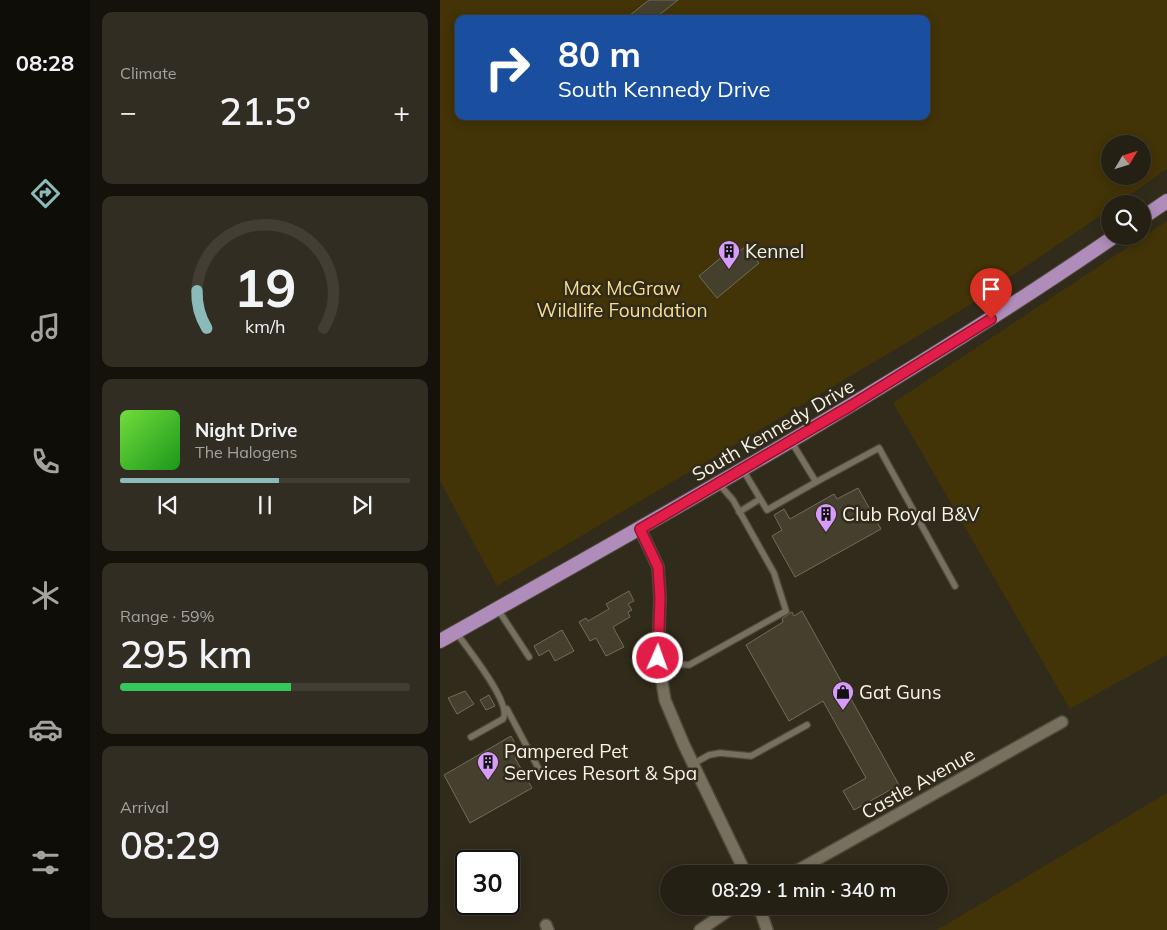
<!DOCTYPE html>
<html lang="en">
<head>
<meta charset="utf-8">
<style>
  body { margin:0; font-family:Mulish,sans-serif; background:#312d22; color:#f1f3f6; height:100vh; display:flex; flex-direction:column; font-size:19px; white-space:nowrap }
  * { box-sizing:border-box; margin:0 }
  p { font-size:16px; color:#a3a3a0 }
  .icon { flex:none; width:28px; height:28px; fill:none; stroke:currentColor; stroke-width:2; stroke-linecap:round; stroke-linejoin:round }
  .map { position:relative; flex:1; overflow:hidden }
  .panel { display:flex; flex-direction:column; gap:12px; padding:12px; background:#14120b; width:350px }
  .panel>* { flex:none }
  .top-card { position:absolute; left:15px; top:15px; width:475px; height:105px; border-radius:10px; box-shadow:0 2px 12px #0003,0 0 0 1px #423e34; background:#1a4fa0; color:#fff; overflow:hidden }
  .needle { width:32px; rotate:52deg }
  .buttons { position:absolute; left:661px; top:135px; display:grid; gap:10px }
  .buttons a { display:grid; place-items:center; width:50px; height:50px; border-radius:50%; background:#252014; box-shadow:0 2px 12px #0003,0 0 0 1px #423e34; font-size:25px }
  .speed { position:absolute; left:15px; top:850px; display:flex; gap:10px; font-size:25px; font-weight:700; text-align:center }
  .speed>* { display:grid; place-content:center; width:65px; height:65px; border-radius:50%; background:#252014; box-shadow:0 2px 12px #0003,0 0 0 1px #423e34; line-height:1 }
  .speed .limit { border:2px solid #111; border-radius:8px; background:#fff; color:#111 }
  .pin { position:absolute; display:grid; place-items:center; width:42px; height:42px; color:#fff; margin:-51px -21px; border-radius:50% 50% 50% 0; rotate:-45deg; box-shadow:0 0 5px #0007 }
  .pin .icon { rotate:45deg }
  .me { position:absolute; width:55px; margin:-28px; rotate:2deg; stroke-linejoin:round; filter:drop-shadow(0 0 4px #0008) }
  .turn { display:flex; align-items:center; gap:18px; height:105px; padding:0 20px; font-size:22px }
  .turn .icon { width:65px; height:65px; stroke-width:2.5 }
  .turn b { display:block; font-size:35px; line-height:42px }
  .big { font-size:38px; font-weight:600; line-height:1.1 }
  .panel .tile { flex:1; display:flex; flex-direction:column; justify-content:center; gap:8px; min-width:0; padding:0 18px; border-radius:10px; background:#312d22 }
  .panel .dial { align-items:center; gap:0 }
  .dial svg { height:130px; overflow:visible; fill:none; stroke:#423e34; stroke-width:7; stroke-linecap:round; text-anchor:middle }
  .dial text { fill:#f1f3f6; stroke:none }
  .song { display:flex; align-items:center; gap:15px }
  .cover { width:60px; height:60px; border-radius:8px; background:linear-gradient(135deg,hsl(100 70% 55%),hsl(120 70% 35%)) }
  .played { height:5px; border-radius:2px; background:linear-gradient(90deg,#8bbbb9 55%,#423e34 55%) }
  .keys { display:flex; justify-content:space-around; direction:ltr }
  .heat { display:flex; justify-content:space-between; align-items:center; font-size:28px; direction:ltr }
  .charge { height:8px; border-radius:4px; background:linear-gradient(90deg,#34c759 59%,#423e34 0) }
  .trip { position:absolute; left:220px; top:865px; width:288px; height:50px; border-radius:25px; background:#252014; box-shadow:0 2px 12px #0003,0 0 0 1px #423e34; font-weight:600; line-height:50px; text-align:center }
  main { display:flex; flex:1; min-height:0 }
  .tabs { display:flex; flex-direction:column; width:90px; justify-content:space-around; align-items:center; background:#0f0d08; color:#a3a3a0 }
  .tabs .icon { width:35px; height:35px }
  .tabs .on { color:#8bbbb9 }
  .tabs b { font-size:22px; color:#f1f3f6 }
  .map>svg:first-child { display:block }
  .green { fill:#423407; fill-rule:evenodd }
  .building { fill:#453f2e; stroke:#736c5a }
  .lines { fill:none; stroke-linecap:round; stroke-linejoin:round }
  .service-casing { stroke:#4e4a3c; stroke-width:8 }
  .minor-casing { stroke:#4e4a3c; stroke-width:14 }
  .primary-casing { stroke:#4e4a3c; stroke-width:16 }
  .service { stroke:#77705e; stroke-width:5.5 }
  .minor { stroke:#77705e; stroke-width:11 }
  .primary { stroke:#af8cb9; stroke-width:14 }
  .route-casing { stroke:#92132f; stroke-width:12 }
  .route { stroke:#e11d48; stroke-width:9 }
  .labels { text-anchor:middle; stroke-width:5; stroke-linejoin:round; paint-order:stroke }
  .poi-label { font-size:19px; fill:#f7f3e9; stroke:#312b1b; text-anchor:start }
  .park-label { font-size:19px; fill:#f7db8e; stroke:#312b1b }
  .street-label { font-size:19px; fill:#f7f3e9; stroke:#312b1b }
</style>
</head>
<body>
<main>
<nav class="tabs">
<b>08:28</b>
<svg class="icon on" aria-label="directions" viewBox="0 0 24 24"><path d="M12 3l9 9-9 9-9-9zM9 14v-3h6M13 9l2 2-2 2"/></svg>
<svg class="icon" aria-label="music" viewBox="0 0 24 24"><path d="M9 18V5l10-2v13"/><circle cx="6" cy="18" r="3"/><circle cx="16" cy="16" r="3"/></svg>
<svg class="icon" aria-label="phone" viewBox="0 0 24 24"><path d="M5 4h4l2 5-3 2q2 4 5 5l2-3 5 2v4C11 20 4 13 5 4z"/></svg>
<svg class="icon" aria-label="climate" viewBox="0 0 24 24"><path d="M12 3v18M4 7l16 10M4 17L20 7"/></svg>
<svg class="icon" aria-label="car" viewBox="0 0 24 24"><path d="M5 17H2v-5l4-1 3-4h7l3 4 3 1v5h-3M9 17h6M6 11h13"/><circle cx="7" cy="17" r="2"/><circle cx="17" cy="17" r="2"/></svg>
<svg class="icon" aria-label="filters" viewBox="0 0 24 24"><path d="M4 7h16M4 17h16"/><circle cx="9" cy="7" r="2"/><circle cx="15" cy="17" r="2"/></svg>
</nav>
<section class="panel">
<div class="tile"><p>Climate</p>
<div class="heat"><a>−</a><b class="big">21.5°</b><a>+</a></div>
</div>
<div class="tile dial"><svg viewBox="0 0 100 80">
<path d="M14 69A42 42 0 1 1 86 69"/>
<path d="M14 69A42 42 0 0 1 8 46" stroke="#8bbbb9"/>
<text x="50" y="56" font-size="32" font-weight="700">19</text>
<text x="50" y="72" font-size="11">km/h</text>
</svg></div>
<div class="tile">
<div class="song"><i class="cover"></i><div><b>Night Drive</b><p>The Halogens</p></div></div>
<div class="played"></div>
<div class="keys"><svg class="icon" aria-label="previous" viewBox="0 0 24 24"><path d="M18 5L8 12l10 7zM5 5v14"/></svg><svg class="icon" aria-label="pause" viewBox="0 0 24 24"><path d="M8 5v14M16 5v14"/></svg><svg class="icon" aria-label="next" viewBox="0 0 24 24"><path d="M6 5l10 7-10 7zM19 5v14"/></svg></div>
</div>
<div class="tile"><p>Range · 59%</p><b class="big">295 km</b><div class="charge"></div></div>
<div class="tile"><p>Arrival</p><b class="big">08:29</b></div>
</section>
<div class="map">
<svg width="727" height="930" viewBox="0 0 727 930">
  <rect width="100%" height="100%" fill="#312b1b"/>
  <g class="green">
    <path d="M 0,0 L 727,0 L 727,169 L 677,204 L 670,204 L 670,209 L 525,308 L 57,586 L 0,481 ZM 19,19 L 486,19 L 486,116 L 19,116 ZM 670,144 L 702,144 L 702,176 L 670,176 Z"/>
    <path d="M 727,221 L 727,655 L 630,709 L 453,403 Z"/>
    <path d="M 727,793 L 727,930 L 497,930 Z"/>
  </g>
  <g class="building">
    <path d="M 209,0 L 238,0 L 214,19 L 185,19 Z"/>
    <path d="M 305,247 L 319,263 L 277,298 L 259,276 L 290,250 L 294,255 Z"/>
    <path d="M 418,488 L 441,529 L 355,577 L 332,536 L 342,530 L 334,515 L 344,509 L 350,519 L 394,494 L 397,499 Z"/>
    <path d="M 189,591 L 194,601 L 188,604 L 192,610 L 188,612 L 190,617 L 173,627 L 184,647 L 166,656 L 156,638 L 150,641 L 139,622 L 146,618 L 148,621 L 169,609 L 166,604 Z"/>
    <path d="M 362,611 L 459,785 L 414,810 L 403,791 L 426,778 L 383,701 L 349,721 L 306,645 L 343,622 L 342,619 L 350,613 L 352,612 L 354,616 Z"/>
    <path d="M 122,630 L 134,651 L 115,661 L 109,650 L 99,656 L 94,646 Z"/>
    <path d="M 25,691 L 34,704 L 17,714 L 8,698 Z"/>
    <path d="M 49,695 L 55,706 L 46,710 L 40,700 Z"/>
    <path d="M 71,736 L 81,754 L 75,758 L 92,788 L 30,823 L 4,775 Z"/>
  </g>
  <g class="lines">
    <g class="service-casing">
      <g id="service">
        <path d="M 303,470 L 327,510 L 376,482 L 351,441"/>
        <path d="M 376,482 L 439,448 L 515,586"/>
        <path d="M 299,512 L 320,499"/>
        <path d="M 57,608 L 89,657"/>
        <path d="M 16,632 C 26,647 73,704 63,719 L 31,737"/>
        <path d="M 218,658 L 227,663 L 249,665 L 346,611 L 334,573 L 293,500 L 279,484"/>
        <path d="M 67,709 L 102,775"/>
        <path d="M 253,764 L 269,755 L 280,753 L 311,756 L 367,725"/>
      </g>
    </g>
    <g class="minor-casing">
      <g id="minor">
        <path d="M 200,529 L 218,567 L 220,597 L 218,658 L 225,700 L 244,745 L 306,874"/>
        <path d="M 351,874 L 622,722"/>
        <path d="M 319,906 L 327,930"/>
        <path d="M 106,925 L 108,930"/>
        <path d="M 260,930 L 295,906"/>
      </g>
    </g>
    <g class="primary-casing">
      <g id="primary">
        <path d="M 702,218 L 727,201"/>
        <path d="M 0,641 C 229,512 458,385 675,236"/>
      </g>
    </g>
    <use href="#service" class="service"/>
    <use href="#minor" class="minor"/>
    <use href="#primary" class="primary"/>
  </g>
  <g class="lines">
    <g class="route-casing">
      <path id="route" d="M 218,658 L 220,597 L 218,567 L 200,529 L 412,405 L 551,319"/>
    </g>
    <use href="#route" class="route"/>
  </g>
  <defs>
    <g id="building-pin" transform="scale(1.125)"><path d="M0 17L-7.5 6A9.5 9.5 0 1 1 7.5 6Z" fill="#d79bf9" stroke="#312b1b"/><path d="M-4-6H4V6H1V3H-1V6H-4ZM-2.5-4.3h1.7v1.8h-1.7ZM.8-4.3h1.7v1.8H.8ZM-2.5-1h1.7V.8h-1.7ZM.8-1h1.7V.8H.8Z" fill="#111"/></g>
    <g id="shop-pin" transform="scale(1.125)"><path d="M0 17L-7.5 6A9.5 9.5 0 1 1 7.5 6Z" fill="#d79bf9" stroke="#312b1b"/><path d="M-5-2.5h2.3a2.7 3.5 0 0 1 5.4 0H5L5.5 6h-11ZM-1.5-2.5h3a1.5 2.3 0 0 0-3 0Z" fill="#111"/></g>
  </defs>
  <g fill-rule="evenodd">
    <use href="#building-pin" x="289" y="251"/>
    <use href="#building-pin" x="386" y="514"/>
    <use href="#shop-pin" x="403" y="692"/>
    <use href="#building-pin" x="48" y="762"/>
  </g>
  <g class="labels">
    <g class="poi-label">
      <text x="305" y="258">Kennel</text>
      <text x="402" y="521">Club Royal B&amp;V</text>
      <text x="419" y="699">Gat Guns</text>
      <text x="64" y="758">Pampered Pet<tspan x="64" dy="22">Services Resort &amp; Spa</tspan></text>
    </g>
    <g class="park-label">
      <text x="182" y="295">Max McGraw<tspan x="182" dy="22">Wildlife Foundation</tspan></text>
    </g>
    <g class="street-label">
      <text transform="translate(333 430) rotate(-30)" y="7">South Kennedy Drive</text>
      <text transform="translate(478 783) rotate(-29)" y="7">Castle Avenue</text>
    </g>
  </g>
</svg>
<div class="buttons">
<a><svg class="needle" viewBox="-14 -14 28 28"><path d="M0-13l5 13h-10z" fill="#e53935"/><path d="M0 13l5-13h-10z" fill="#a3a3a0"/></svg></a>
<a><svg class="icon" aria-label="search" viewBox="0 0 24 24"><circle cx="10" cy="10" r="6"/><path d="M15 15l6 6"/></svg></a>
</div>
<div class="speed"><div class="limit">30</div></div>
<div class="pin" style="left:551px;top:319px;background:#d93025"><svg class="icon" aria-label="arrive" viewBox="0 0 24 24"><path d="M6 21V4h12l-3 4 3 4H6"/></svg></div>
<svg class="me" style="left:218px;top:658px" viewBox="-20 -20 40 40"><circle r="17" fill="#e11d48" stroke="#fff" stroke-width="3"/><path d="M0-11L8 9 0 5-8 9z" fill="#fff"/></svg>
<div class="trip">08:29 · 1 min · 340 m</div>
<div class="top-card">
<div class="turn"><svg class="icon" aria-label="right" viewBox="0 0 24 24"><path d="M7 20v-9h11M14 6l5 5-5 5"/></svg><div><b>80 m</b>South Kennedy Drive</div></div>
</div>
</div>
</main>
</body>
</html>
